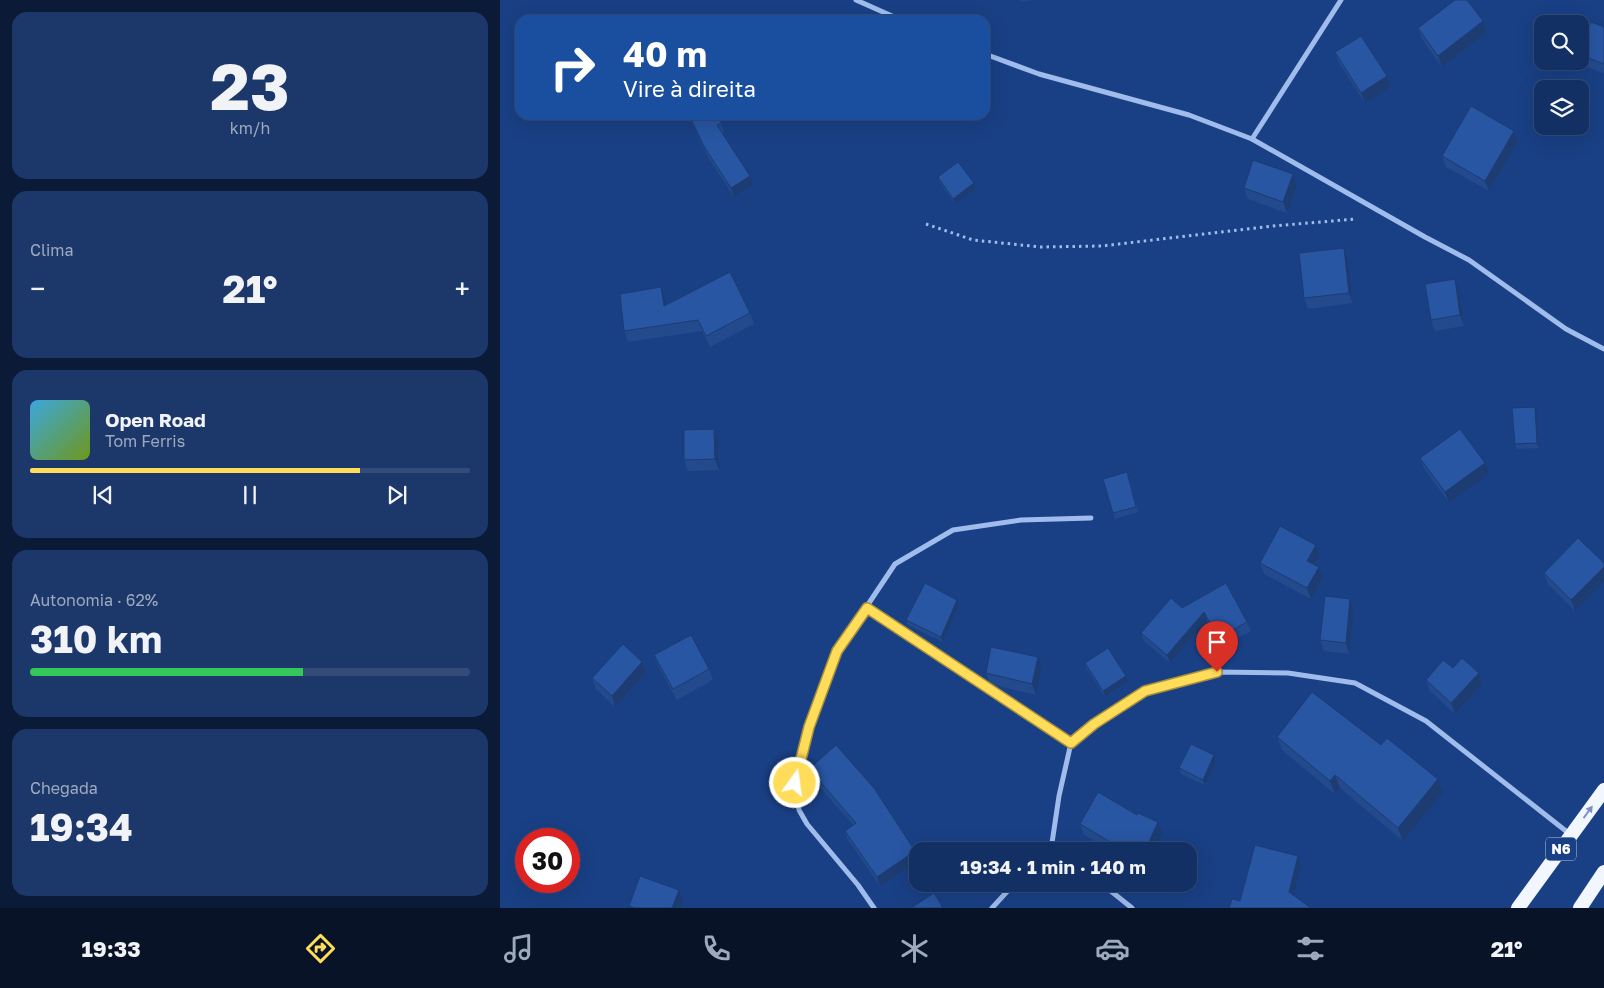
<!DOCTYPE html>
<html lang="pt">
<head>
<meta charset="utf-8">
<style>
  body { margin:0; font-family:"Golos Text",sans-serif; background:#1c386a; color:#f1f3f6; height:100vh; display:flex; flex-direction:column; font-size:19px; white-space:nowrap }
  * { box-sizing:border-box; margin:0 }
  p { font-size:16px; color:#9da9bf }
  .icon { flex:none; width:28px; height:28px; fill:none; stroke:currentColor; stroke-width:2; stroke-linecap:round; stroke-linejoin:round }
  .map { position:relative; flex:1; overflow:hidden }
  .details { display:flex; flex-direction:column; gap:12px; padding:12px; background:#0a1a37; width:500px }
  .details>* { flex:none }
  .hud { position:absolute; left:15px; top:15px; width:475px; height:105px; border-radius:15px; box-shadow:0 5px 20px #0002,0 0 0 1px #324b78; background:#1a4fa0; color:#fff; overflow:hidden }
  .fabs { position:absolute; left:1034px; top:15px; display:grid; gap:10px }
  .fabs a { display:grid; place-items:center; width:55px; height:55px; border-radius:10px; background:#133064; box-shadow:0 5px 20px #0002,0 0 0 1px #324b78; font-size:25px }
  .speed { position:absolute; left:15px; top:828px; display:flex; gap:10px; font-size:25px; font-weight:700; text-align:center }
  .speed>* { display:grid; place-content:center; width:65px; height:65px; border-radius:50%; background:#133064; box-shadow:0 5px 20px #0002,0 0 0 1px #324b78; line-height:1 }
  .speed .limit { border:8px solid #d22; background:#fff; color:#111 }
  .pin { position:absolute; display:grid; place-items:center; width:42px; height:42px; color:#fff; margin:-51px -21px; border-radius:50% 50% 50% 0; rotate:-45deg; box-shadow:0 0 5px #0007 }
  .pin .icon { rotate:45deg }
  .me { position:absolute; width:55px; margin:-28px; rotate:14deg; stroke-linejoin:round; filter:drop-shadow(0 0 4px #0008) }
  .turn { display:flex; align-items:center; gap:18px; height:105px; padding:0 25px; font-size:22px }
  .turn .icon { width:65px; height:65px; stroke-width:2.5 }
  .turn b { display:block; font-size:35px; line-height:42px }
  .big { font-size:38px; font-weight:700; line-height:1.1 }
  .details .tile { flex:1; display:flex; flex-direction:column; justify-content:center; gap:8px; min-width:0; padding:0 18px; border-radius:15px; background:#1c386a }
  .details .dial { align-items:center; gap:0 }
  .dial b { font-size:65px; line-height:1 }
  .song { display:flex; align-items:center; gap:15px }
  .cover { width:60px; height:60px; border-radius:8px; background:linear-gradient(135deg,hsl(200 70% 55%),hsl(80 70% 35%)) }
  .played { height:5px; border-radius:2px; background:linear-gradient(90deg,#ffdc5a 75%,#324b78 75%) }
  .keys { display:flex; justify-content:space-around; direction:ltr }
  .heat { display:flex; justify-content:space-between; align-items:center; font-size:28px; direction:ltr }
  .charge { height:8px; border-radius:4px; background:linear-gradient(90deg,#34c759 62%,#324b78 0) }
  .trip { position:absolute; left:409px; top:842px; width:288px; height:50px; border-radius:15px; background:#133064; box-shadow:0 5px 20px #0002,0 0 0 1px #324b78; font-weight:700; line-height:50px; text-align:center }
  .menu { display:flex; height:80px; justify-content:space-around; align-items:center; background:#081328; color:#9da9bf }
  .menu .icon { width:35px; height:35px }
  .menu .on { color:#ffdc5a }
  .menu b { font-size:22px; color:#f1f3f6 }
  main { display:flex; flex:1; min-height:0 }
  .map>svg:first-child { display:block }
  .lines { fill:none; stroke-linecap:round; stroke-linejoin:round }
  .path { stroke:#9fbcec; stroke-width:3; stroke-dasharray:2.5 4; stroke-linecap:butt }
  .minor { stroke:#9fbcec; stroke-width:5 }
  .trunk { stroke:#f2f6ff; stroke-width:14 }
  .wall { fill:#224a8c }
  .shaded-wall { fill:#1c3c72 }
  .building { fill:#2856a3; stroke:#1c3c72 }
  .oneway { fill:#7b92bc }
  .route-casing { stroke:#a68f3a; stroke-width:12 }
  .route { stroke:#ffdc5a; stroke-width:9 }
  .labels { text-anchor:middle; stroke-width:5; stroke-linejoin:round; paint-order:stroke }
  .shield { fill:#194085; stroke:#bac6da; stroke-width:1 }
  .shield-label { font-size:14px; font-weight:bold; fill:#fff }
</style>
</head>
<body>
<main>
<section class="details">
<div class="tile dial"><b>23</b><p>km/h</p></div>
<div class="tile"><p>Clima</p>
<div class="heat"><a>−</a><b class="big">21°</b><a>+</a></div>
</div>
<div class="tile">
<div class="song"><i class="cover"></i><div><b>Open Road</b><p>Tom Ferris</p></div></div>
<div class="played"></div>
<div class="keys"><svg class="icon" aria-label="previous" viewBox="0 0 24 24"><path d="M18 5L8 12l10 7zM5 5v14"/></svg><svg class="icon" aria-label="pause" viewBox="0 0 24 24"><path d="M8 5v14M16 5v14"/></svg><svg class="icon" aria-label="next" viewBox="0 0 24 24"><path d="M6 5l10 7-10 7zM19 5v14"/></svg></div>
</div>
<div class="tile"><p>Autonomia · 62%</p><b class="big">310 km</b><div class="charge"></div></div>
<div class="tile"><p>Chegada</p><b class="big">19:34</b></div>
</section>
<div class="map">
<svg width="1104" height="908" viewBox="0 0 1104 908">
  <rect width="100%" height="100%" fill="#194085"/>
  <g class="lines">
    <path class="path" d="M 426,224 L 473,240 L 541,247 L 602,246 L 773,226 L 856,219"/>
    <g class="minor">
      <path d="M 356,0 L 401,20"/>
      <path d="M 485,54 L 539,74 L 689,115 L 752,139 L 925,237 L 969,260 L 1066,329 L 1104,349"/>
      <path d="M 752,139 L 841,0"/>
      <path d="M 367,608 L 571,743 L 559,796 L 552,843 L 562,851"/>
      <path d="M 571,743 L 594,723 L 645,691 L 717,672 L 788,673 L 855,683 L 926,721 L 1071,835"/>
      <path d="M 545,851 L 552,843"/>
      <path d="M 602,884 L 632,908"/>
      <path d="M 374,908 L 358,885 L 307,824 L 299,810 L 295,783 L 309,727 L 337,651 L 395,564 L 453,530 L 521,520 L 591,518"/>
      <path d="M 492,908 L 514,884"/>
    </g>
    <g class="trunk">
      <path d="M 1018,908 L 1104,790"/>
      <path d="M 1080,908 L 1104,872"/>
    </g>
  </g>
  <g class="wall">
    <path d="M 520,0 L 533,0 L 521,2 Z"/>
    <path d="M 1104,27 L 1104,73 L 1083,66 L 1080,58 L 1080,52 Z"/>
    <path d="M 918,28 L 987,32 L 942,67 L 922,39 Z"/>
    <path d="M 835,52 L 887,76 L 891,87 L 865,103 L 839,63 Z"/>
    <path d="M 188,115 L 218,115 L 224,132 L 222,133 L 253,184 L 234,197 L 208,157 Z"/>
    <path d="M 1014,131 L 1018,142 L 989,191 L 946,167 L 942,156 Z"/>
    <path d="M 793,174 L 797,185 L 787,213 L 748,199 L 744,188 Z"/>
    <path d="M 438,177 L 474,183 L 476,189 L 455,204 L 440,183 Z"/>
    <path d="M 844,248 L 848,259 L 853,303 L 808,309 L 804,298 Z"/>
    <path d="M 161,287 L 165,298 L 166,305 L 250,313 L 254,324 L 210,347 L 202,331 L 128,342 L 124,331 Z"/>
    <path d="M 959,290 L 964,326 L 935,331 L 931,320 Z"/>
    <path d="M 1037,412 L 1039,448 L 1017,449 L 1015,444 Z"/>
    <path d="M 214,429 L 218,440 L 219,470 L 188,471 L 184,460 Z"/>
    <path d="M 920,458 L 989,474 L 949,503 L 924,468 Z"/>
    <path d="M 629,477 L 638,512 L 615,519 L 613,513 Z"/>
    <path d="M 816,545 L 820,556 L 815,565 L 823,578 L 811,599 L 764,574 L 760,563 Z"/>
    <path d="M 1104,563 L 1104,582 L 1075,611 L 1048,584 L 1044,573 Z"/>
    <path d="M 459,606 L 443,642 L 408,625 L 406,620 Z"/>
    <path d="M 682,608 L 747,622 L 751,631 L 721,646 L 707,621 L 670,663 L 644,641 L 641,633 Z"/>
    <path d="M 854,610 L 849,654 L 824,651 L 820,640 Z"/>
    <path d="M 154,655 L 209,669 L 213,680 L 177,700 L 158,666 Z"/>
    <path d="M 142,662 L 146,673 L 115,707 L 96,689 L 92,678 Z"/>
    <path d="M 585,663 L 626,676 L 628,681 L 605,697 L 587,669 Z"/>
    <path d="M 542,668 L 536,695 L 490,684 L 486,673 Z"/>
    <path d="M 953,668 L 979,673 L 982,684 L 955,714 L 930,691 L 926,680 Z"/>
    <path d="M 777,737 L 943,793 L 903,841 L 840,788 L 835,794 L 782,750 Z"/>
    <path d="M 714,755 L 716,761 L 705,785 L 681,774 L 679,768 Z"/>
    <path d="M 309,769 L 415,851 L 418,857 L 418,861 L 380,886 L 348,840 L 345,831 L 353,825 L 312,778 Z"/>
    <path d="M 580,824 L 662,833 L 654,851 L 612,851 L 584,835 Z"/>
  </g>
  <g class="shaded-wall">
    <path d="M 983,21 L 987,32 L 942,67 L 938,56 Z"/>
    <path d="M 887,76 L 891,87 L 865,103 L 861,93 Z"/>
    <path d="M 1014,131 L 1018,142 L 989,191 L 985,181 Z"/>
    <path d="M 793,174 L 797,185 L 787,213 L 783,202 Z"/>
    <path d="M 250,176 L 253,184 L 234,197 L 231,188 Z"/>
    <path d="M 474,183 L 476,189 L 455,204 L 453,199 Z"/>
    <path d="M 844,248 L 848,259 L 853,303 L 849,293 Z"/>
    <path d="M 955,279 L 959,290 L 964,326 L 960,315 Z"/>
    <path d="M 161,287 L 165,298 L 168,317 L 164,306 Z"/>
    <path d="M 1035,407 L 1037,412 L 1039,448 L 1037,443 Z"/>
    <path d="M 214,429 L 218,440 L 219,470 L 215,459 Z"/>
    <path d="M 985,463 L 989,474 L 949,503 L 945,492 Z"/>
    <path d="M 816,545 L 820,556 L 811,571 L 807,561 Z"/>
    <path d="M 819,567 L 823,578 L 811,599 L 807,588 Z"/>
    <path d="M 1104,567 L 1104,582 L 1075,611 L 1071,600 Z"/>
    <path d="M 850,599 L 854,610 L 849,654 L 846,643 Z"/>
    <path d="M 457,600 L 459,606 L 443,642 L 441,637 Z"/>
    <path d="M 704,612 L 707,621 L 670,663 L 667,655 Z"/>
    <path d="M 538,657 L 542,668 L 536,695 L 532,684 Z"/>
    <path d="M 142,662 L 146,673 L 115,707 L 112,696 Z"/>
    <path d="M 979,673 L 982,684 L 955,714 L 951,703 Z"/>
    <path d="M 626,676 L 628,681 L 605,697 L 603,691 Z"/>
    <path d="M 714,755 L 716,761 L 705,785 L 703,780 Z"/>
    <path d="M 835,775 L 840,788 L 835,794 L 830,781 Z"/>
    <path d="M 938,779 L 943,793 L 903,841 L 898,828 Z"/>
    <path d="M 658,822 L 662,833 L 654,851 L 645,851 Z"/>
    <path d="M 415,851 L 418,857 L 418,861 L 380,886 L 377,877 Z"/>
    <path d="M 798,856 L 801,865 L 792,900 L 789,892 Z"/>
    <path d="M 179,890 L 183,901 L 180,908 L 172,908 Z"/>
  </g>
  <g class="building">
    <path d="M 955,0 L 967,0 L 983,21 L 938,56 L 918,28 Z"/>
    <path d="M 1091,22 L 1104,27 L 1104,64 L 1080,55 L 1080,52 Z"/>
    <path d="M 861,36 L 887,76 L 861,93 L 835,52 Z"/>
    <path d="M 971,106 L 1014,131 L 985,181 L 942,156 Z"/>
    <path d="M 189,115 L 218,115 L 221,123 L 217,125 L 250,176 L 231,188 L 205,148 Z"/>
    <path d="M 753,160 L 793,174 L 783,202 L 744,188 Z"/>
    <path d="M 458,162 L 474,183 L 453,199 L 438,177 Z"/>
    <path d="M 844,248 L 849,293 L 804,298 L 799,253 Z"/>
    <path d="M 230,272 L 250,313 L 206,336 L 198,320 L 124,331 L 120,294 L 161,287 L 164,306 Z"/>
    <path d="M 955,279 L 960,315 L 931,320 L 925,284 Z"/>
    <path d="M 1035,407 L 1037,443 L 1015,444 L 1012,408 Z"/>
    <path d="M 214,429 L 215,459 L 184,460 L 184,430 Z"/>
    <path d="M 960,429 L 985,463 L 945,492 L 920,458 Z"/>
    <path d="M 627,472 L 636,507 L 613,513 L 603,479 Z"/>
    <path d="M 780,526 L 816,545 L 807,561 L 819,567 L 807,588 L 760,563 Z"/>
    <path d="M 1078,538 L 1104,563 L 1104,567 L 1071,600 L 1044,573 Z"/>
    <path d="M 425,583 L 457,600 L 441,637 L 406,620 Z"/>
    <path d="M 726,583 L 747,622 L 718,638 L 704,612 L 667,655 L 641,633 L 671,598 L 682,608 Z"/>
    <path d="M 825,596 L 850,599 L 846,643 L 820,640 Z"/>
    <path d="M 191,635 L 209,669 L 173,689 L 154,655 Z"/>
    <path d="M 123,644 L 142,662 L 112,696 L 92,678 Z"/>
    <path d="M 491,647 L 538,657 L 532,684 L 486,673 Z"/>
    <path d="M 608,648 L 626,676 L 603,691 L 585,663 Z"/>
    <path d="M 962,658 L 979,673 L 951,703 L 926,680 L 943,660 L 953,668 Z"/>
    <path d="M 812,692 L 881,745 L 887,738 L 938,779 L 898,828 L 835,775 L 830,781 L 777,737 Z"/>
    <path d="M 691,744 L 714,755 L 703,780 L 679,768 Z"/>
    <path d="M 336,745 L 374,788 L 415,851 L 377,877 L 345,831 L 356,823 L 309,769 Z"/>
    <path d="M 598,792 L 637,815 L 638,813 L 658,822 L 645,851 L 621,851 L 622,849 L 580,824 Z"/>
    <path d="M 755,845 L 798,856 L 789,892 L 811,908 L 729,908 L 732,899 L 740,901 Z"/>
    <path d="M 140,876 L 179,890 L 172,908 L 135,908 L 129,906 Z"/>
    <path d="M 434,893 L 443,908 L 411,908 Z"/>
  </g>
  <defs><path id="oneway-solid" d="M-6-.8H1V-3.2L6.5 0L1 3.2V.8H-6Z" transform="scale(1.25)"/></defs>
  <use class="oneway" href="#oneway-solid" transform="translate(1088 812) rotate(-54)"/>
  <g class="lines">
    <g class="route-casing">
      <path id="route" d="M 295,783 L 309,727 L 337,651 L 367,608 L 571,743 L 594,724 L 645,691 L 717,672"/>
    </g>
    <use href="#route" class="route"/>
  </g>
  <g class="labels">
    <rect class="shield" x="1046" y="837.5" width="30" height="23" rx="4"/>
    <g class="shield-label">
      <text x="1061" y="854">N6</text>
    </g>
  </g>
</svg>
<div class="fabs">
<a><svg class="icon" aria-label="search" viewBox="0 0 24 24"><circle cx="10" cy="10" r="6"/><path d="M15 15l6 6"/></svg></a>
<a><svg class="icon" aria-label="layers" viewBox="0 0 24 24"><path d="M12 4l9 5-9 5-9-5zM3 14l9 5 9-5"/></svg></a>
</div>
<div class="speed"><div class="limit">30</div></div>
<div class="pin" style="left:717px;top:672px;background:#d93025"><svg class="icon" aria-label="arrive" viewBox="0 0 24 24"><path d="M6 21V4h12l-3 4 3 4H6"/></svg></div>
<svg class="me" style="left:295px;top:783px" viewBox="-20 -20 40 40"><circle r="17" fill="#ffdc5a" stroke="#fff" stroke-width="3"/><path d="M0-11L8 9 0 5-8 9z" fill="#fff"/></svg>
<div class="trip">19:34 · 1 min · 140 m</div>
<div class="hud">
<div class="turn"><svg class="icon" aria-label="right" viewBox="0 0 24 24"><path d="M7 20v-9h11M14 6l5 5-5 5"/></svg><div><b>40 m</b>Vire à direita</div></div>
</div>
</div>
</main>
<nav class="menu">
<b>19:33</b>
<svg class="icon on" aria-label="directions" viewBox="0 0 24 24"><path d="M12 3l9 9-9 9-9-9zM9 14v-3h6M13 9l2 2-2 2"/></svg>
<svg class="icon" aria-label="music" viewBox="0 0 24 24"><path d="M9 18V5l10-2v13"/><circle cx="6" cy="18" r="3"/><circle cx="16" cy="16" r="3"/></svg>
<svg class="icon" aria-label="phone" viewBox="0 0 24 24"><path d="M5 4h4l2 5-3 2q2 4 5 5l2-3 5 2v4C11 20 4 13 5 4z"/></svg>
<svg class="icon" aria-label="climate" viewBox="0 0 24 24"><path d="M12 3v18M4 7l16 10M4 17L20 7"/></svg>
<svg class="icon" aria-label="car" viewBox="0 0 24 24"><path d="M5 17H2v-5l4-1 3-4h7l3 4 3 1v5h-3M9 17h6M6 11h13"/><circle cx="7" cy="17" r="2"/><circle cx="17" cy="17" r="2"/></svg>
<svg class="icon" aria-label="filters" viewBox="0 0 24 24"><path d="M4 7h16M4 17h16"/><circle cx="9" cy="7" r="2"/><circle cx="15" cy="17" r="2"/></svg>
<b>21°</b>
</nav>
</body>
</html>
